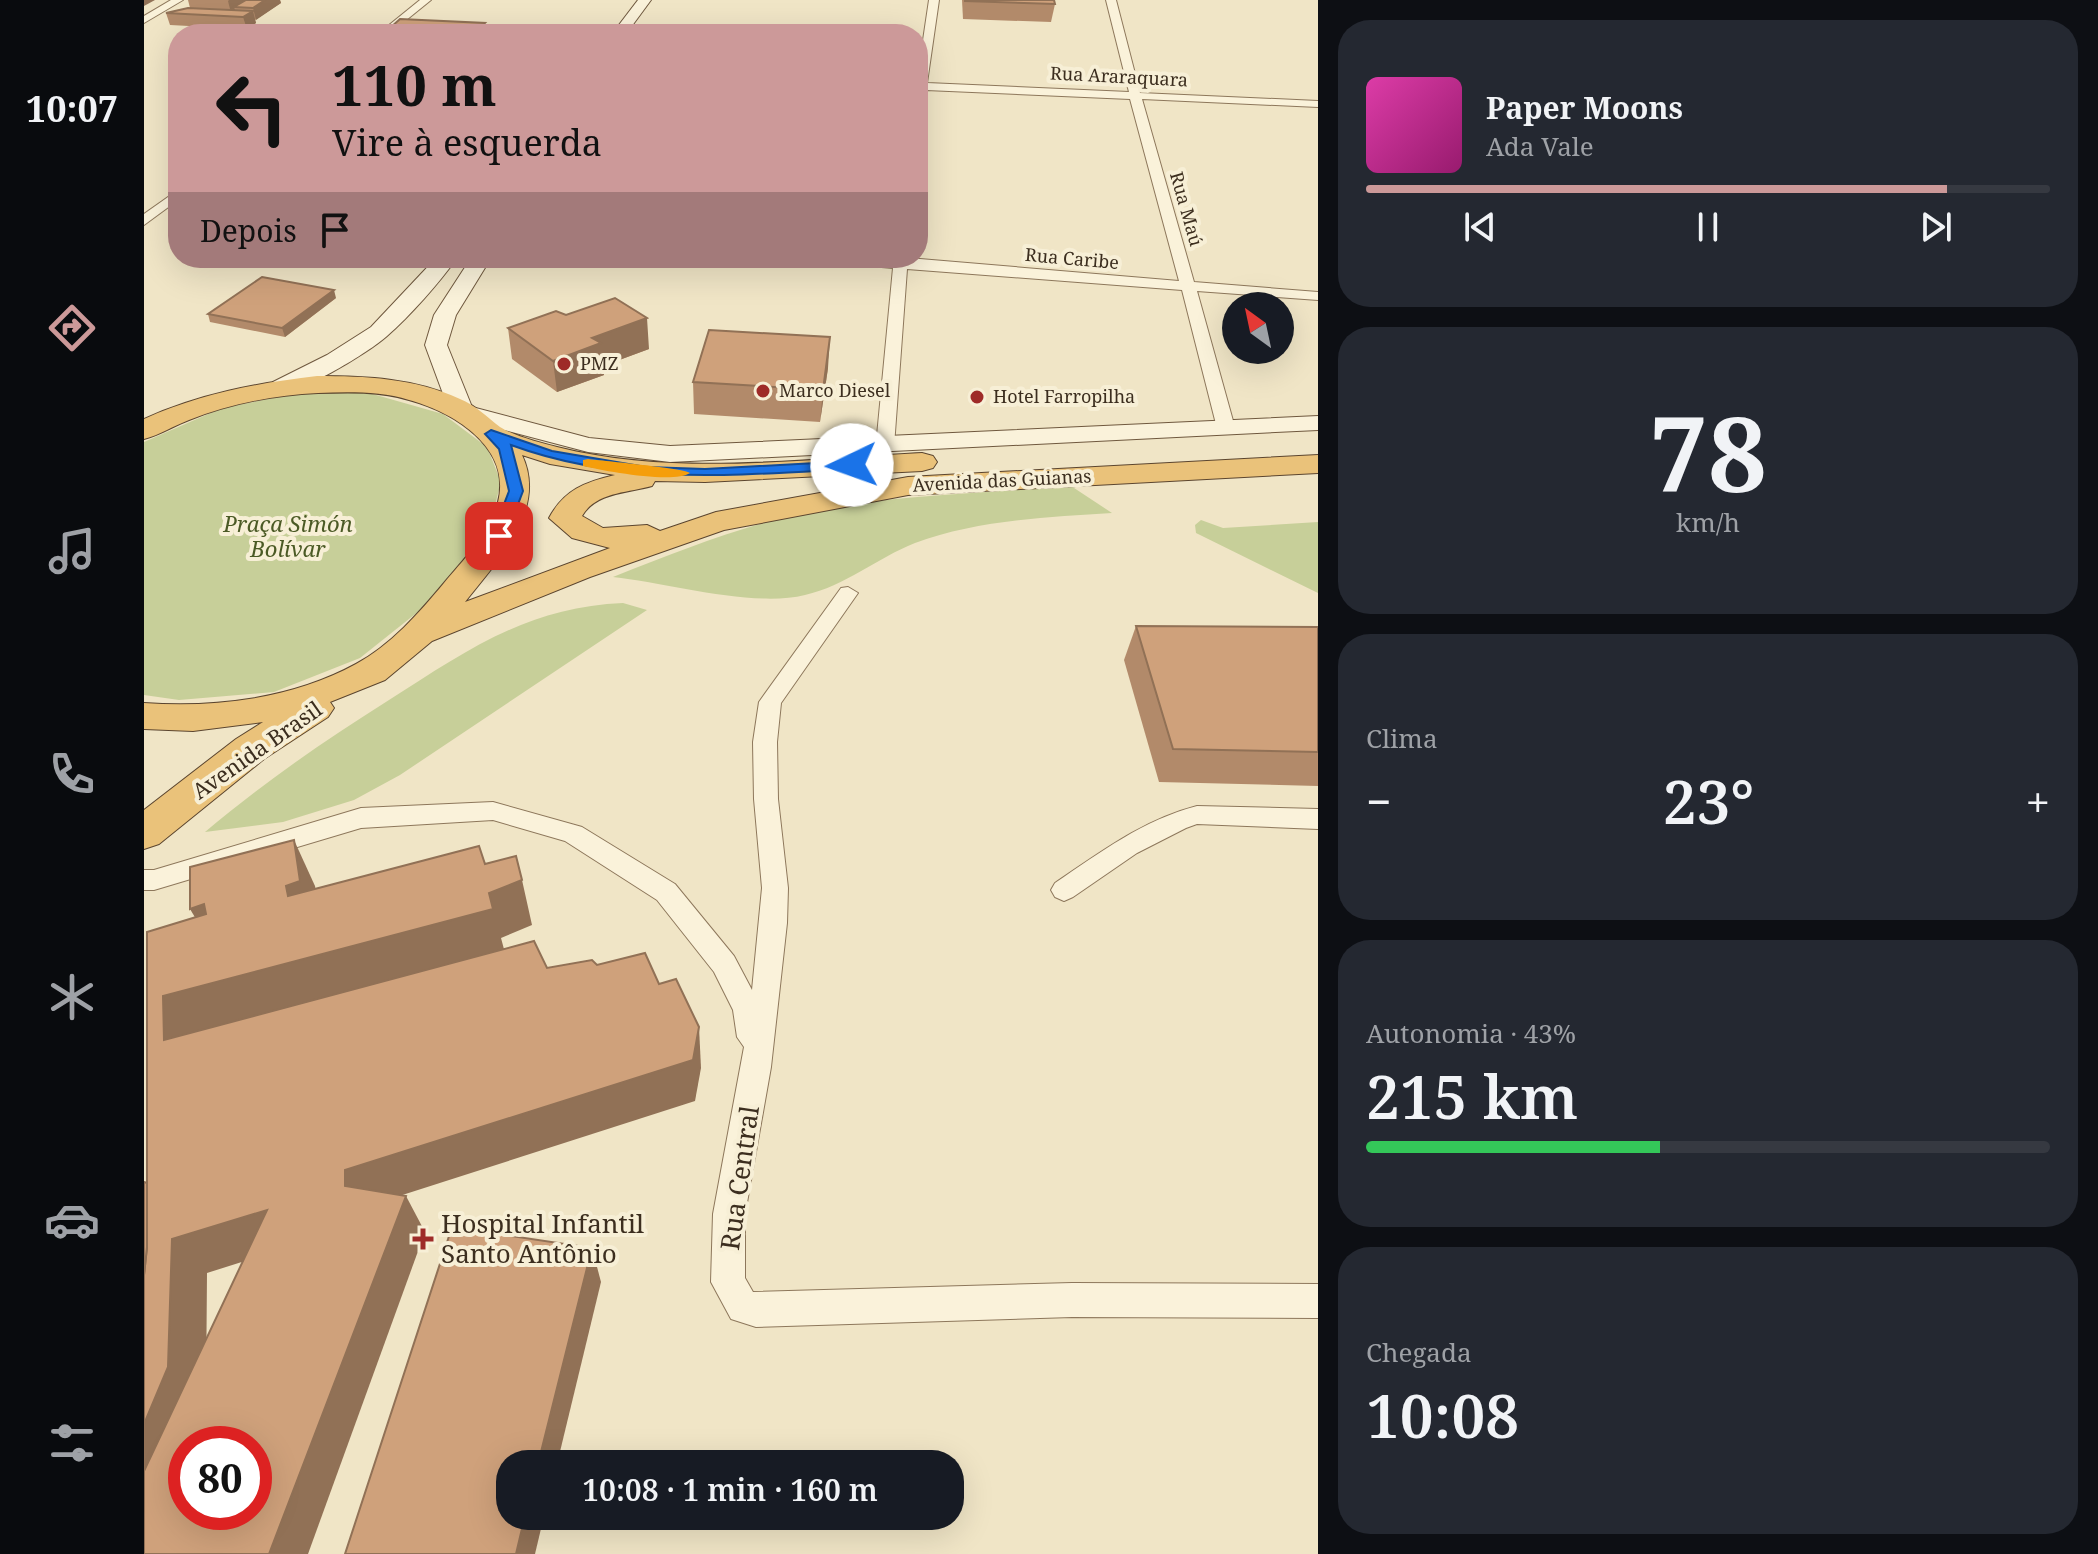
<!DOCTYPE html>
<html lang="pt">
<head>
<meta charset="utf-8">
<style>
  body { margin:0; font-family:"Noto Serif",serif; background:#242831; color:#f1f3f6; height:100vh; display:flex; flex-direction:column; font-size:30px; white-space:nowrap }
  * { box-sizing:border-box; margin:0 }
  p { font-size:26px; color:#9ea1a6 }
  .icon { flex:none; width:44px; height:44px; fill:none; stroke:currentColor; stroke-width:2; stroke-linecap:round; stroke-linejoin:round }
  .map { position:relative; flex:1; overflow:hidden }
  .side { display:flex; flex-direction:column; gap:20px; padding:20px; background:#0d0f14; width:780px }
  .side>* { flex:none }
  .top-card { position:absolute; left:24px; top:24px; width:760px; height:244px; border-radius:32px; box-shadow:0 8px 32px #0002; background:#c99; color:#111; overflow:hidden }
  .needle { width:52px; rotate:327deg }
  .fabs { position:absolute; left:1078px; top:292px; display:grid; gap:16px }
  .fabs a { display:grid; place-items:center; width:72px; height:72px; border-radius:50%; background:#171b24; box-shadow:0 8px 32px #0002; font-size:40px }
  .speed { position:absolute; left:24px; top:1426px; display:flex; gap:16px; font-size:40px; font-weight:700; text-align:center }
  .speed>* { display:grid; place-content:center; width:104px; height:104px; border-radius:50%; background:#171b24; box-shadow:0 8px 32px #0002; line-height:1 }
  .speed .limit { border:12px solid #d22; background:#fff; color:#111 }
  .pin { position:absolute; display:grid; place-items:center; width:68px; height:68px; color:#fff; margin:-34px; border-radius:16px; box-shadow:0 4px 12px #0006 }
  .me { position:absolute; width:88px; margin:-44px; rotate:267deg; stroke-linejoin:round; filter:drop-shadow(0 0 6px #0008) }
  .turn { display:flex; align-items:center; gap:28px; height:168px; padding:0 32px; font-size:36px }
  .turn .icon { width:104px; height:104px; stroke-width:2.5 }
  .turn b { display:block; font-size:56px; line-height:68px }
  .then { display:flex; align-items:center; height:76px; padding:0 32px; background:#0003; gap:16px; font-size:30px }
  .big { font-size:60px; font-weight:600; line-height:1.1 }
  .side .tile { flex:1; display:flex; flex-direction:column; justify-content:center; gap:12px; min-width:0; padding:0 28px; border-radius:32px; background:#242831 }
  .side .dial { align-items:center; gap:0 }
  .dial b { font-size:104px; line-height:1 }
  .song { display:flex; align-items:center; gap:24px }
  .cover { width:96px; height:96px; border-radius:12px; background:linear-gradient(135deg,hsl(320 70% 55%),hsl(320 70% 35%)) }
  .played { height:8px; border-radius:4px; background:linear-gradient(90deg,#c99 85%,#363941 85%) }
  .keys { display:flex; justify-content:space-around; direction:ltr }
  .heat { display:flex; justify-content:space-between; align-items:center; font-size:44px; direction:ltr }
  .charge { height:12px; border-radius:6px; background:linear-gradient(90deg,#34c759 43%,#363941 0) }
  .trip { position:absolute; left:352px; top:1450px; width:468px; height:80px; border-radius:32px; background:#171b24; box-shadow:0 8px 32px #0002; font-weight:600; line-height:80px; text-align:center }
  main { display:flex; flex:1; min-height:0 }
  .tab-bar { display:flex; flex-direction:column; width:144px; justify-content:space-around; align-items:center; background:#090b0e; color:#9ea1a6 }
  .tab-bar .icon { width:56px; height:56px }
  .tab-bar .selected { color:#c99 }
  .tab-bar b { font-size:36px; color:#f1f3f6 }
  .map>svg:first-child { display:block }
  .green { fill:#c7cf99 }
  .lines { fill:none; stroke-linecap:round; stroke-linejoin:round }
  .minor-casing { stroke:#8d775b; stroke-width:2 }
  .secondary-casing { stroke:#6f583e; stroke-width:2 }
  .trunk-casing { stroke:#5b452f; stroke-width:2 }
  .minor { fill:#faf2da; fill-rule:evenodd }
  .secondary { fill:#faf2da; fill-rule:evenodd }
  .trunk { fill:#eac27a; fill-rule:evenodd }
  .wall { fill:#b28a6a }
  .shaded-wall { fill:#917156 }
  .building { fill:#cfa17b; stroke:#917156; stroke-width:2; fill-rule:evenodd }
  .route { fill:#1a73e8; stroke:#114b97; stroke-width:2 }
  .slow { fill:#f59e0b }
  .poi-dot { fill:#9e2b28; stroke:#f7efd6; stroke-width:3 }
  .labels { text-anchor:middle; stroke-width:8; stroke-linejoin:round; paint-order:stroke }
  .far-street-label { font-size:18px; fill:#3c2e1f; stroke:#f7efd6 }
  .far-poi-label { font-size:18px; fill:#3c2e1f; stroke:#f7efd6; text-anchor:start }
  .park-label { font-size:22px; font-style:italic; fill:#4b5a25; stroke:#f7efd6 }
  .street-label { font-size:22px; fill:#3c2e1f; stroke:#f7efd6 }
  .near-street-label { font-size:26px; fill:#3c2e1f; stroke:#f7efd6 }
  .near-poi-label { font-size:26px; fill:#3c2e1f; stroke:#f7efd6; text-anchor:start }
</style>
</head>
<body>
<main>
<nav class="tab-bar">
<b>10:07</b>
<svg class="icon selected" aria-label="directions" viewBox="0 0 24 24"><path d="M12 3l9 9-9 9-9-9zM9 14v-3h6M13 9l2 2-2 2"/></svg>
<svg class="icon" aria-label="music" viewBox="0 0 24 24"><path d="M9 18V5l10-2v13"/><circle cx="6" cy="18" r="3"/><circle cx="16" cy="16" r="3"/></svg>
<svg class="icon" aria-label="phone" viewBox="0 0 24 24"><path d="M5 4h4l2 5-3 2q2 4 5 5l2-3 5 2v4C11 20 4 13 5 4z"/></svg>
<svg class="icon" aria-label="climate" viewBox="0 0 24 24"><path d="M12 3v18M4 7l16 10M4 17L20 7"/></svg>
<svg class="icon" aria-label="car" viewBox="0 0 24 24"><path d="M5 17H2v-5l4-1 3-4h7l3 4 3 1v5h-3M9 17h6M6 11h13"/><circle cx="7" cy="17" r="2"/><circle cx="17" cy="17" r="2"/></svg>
<svg class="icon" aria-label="filters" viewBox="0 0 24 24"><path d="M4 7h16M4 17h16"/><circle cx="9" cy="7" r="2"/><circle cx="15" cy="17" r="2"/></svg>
</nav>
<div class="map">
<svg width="1174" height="1554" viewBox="0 0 1174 1554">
  <rect width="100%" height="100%" fill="#f0e5c6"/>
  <g class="green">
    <path d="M 155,393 L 225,393 L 299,414 L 343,447 L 357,482 L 346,524 L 329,551 L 275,611 L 216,658 L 130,692 L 35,700 L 0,695 L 0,442 L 78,408 Z"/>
    <path d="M 924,484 L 968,513 C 903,517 832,520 771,543 C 733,558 701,586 661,595 C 610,608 524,583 469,577 C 530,553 592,528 655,514 C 744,493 835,496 924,484 Z"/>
    <path d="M 1057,520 L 1079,528 L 1174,522 L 1174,593 L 1052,533 L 1051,525 Z"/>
    <path d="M 479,603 L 503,610 L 256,775 L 210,800 L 139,822 L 61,832 C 119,783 180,741 245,700 C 322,651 383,607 479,603 Z"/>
  </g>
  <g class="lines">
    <g class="minor-casing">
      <g id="minor">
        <path d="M 27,0 L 39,0 L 0,23 L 0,16 Z"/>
        <path d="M 276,0 L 287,0 L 245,34 L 234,34 Z"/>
        <path d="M 785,0 L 795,0 L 783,83 L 985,92 L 962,0 L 972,0 L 996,93 L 1174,101 L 1174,107 L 998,99 L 1050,282 L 1174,292 L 1174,300 L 1053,291 L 1091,428 L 1088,432 L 1082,433 L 1073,428 L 1038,290 L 763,269 L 750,446 L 747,450 L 735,450 L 732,446 L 749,268 L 679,262 L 672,258 L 764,258 L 1035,281 L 986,99 L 782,90 L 780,110 L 774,113 L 774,74 Z"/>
        <path d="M 34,190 L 34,200 L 0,225 L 0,214 Z"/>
        <path d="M 704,587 L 714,593 L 637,703 L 633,742 L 634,799 L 644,888 L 643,923 L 627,1067 L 601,1214 L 601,1278 L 609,1292 L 928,1283 L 1174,1284 L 1174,1318 L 928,1317 L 612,1327 L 587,1319 L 567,1282 L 569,1214 L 600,1047 L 593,1037 L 589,1010 L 570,972 L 513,900 L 421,841 L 349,820 L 217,828 L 10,890 L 0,890 L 0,870 L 10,870 L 217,808 L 349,802 L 438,827 L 531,884 L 590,956 L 608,990 L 618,888 L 610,799 L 609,742 L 615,702 L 697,588 Z"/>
        <path d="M 1053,806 L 1174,809 L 1174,829 L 1053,824 L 1042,828 L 993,853 L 929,897 L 920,901 L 911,897 L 907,890 L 911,883 C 957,852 999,820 1053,806 Z"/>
      </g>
    </g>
    <g class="secondary-casing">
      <g id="secondary">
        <path d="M 494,0 L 507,0 L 482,34 L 468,34 Z"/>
        <path d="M 292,258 L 313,258 C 295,283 266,316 243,336 C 224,353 151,398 129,392 L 125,387 L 129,382 L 183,355 L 227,327 Z"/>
        <path d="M 327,258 L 347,258 L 312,315 L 303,345 L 328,407 L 445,438 L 526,446 L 1174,416 L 1174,430 L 526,462 L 444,452 L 318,419 L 305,410 L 281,345 L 290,315 Z"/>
      </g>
    </g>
    <g class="trunk-casing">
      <path id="trunk" d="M 173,376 C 221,376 271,378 316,399 C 331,405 343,417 356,427 C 370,436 397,443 413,447 C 532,477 657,459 778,453 L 789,456 L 793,462 L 789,468 L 778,471 L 561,482 L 511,481 L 508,486 C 483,493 452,492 438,516 L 459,528 L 503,525 L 516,531 L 572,512 L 764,477 L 1174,455 L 1174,473 L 764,495 L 580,530 L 446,577 L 288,641 L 241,680 L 186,702 L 190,708 L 184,717 L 120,759 L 15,844 L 0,849 L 0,810 L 92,739 L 119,722 L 49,731 L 0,729 L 0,703 C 71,708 148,699 212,664 C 247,645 275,613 300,583 C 320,559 346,533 354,502 C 368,447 309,412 265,400 C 236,391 204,392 174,393 C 131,395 85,404 45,420 C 29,426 16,435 0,439 L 0,419 C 55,394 113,383 173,376 ZM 378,455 L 406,464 L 471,475 C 441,482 420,490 405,518 L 428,538 L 466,548 L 321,602 C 353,561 404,510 378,455 Z"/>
    </g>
    <use href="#minor" class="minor"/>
    <use href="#secondary" class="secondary"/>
    <use href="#trunk" class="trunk"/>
  </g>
  <g class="wall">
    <path d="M 44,0 L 136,0 L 137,3 L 111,20 L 112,23 L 103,29 L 26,25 L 22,13 L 46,8 Z"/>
    <path d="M 818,0 L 910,0 L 911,4 L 907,22 L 819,19 Z"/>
    <path d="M 256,19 L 343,34 L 248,34 L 247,27 Z"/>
    <path d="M 192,298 L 141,337 L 66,322 L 64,314 Z"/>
    <path d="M 364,328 L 505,349 L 459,366 L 460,375 L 413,392 L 368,359 Z"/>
    <path d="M 684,368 L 676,422 L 550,414 L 549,382 Z"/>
    <path d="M 992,626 L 1174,627 L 1174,786 L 1015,782 L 980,660 Z"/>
  </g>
  <g class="shaded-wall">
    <path d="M 0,0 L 11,0 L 0,6 Z"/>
    <path d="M 85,0 L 103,0 L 90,7 L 91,10 L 87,13 L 84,1 Z"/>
    <path d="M 121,0 L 136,0 L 137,3 L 112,20 L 109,8 Z"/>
    <path d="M 109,11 L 112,23 L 103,29 L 99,17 Z"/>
    <path d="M 341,23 L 343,34 L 330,34 Z"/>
    <path d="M 190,290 L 192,298 L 141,337 L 138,328 Z"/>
    <path d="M 503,318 L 505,349 L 459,366 L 460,375 L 413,392 L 409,361 L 448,338 Z"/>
    <path d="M 686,337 L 684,368 L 676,422 L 679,390 Z"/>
    <path d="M 150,840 L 171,886 L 178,926 L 144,896 L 142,886 Z"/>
    <path d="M 378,880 L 388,925 L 357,938 L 361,953 L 20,1040 L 19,996 L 345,893 Z"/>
    <path d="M 60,904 L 73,954 L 46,909 Z"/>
    <path d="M 555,1027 L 557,1068 L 551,1101 L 224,1206 L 201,1186 L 201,1170 Z"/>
    <path d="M 262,1196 L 281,1232 L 164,1554 L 125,1554 Z"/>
    <path d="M 123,1210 L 151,1245 L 63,1273 L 62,1395 L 0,1547 L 0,1424 L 28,1239 Z"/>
    <path d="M 448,1248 L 457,1282 L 413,1464 L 394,1464 Z"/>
    <path d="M 381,1516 L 400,1516 L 391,1554 L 372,1554 Z"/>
  </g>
  <g class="building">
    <path d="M 102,0 L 121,0 L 109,8 L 90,7 Z"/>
    <path d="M 821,0 L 910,0 L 911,4 L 821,1 Z"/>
    <path d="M 44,8 L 109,11 L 99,17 L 22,13 Z"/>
    <path d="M 256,19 L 341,23 L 330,34 L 316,34 L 319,30 L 247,27 Z"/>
    <path d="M 517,25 L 586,28 L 582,34 L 511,34 Z"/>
    <path d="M 118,277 L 190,290 L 138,328 L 64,314 Z"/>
    <path d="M 471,298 L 503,318 L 448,338 L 457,343 L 409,361 L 364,328 L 412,311 L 422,315 Z"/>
    <path d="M 565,330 L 686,337 L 679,390 L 549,382 Z"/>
    <path d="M 992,626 L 1174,627 L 1174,752 L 1029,749 Z"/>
    <path d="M 150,840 L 156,881 L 142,886 L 144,896 L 335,846 L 341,864 L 372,856 L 378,880 L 345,893 L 349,909 L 19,996 L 20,1040 L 390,941 L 403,968 L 448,960 L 453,965 L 501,953 L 515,984 L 532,979 L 555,1027 L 549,1060 L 201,1170 L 201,1186 L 262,1196 L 125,1554 L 0,1554 L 0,1471 L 123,1210 L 28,1239 L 24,1367 L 0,1424 L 0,1275 L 3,1247 L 3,932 L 62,914 L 60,904 L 46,909 L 46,867 ZM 42,1444 L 110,1444 L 110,1512 L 42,1512 Z"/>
    <path d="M 0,1182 L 3,1183 L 3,1247 L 0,1275 Z"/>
    <path d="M 308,1227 L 448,1248 L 394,1464 L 366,1464 L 366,1516 L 381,1516 L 372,1554 L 201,1554 Z"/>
  </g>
  <path class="route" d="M 347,430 L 408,451 L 502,467 L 561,469 L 708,461 L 715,465 L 708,469 C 592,475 478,486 367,445 L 379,491 L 362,536 L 355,541 L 348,536 L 365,491 L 355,449 L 341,434 Z"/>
  <path class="slow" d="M 444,459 C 460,461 540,468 546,473 C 530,484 460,471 439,466 L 439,460 Z"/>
  <g class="poi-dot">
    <circle cx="420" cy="364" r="8"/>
    <circle cx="619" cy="391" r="8"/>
    <circle cx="833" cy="397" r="8"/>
    <path d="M275 1227h8v8h8v8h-8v8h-8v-8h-8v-8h8z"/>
  </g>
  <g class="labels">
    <g class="far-street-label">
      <text transform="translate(975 77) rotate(3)" y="6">Rua Araraquara</text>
      <text transform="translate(1042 209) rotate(74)" y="6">Rua Maú</text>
      <text transform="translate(928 259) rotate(5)" y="6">Rua Caribe</text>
      <text transform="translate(858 481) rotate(-3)" y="6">Avenida das Guianas</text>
    </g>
    <g class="far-poi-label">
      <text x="436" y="370">PMZ</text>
      <text x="635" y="397">Marco Diesel</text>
      <text x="849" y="403">Hotel Farropilha</text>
    </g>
    <g class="park-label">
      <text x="144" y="532">Praça Simón<tspan x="144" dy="25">Bolívar</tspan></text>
    </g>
    <g class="street-label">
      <text transform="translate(113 750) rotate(-35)" y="8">Avenida Brasil</text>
    </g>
    <g class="near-street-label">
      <text transform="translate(596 1178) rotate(-82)" y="9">Rua Central</text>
    </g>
    <g class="near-poi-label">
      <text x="297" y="1233">Hospital Infantil<tspan x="297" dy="30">Santo Antônio</tspan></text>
    </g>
  </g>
</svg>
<div class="fabs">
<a><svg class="needle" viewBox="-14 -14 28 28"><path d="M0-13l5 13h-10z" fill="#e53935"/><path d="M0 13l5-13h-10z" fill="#9ea1a6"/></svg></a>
</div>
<div class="speed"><div class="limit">80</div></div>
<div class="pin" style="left:355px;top:536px;background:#d93025"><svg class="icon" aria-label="arrive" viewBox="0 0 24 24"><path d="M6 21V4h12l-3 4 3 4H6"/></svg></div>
<svg class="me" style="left:708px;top:465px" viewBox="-20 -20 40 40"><circle r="19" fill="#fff"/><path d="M0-13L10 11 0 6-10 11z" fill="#1a73e8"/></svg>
<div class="trip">10:08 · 1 min · 160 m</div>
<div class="top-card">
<div class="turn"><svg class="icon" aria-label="left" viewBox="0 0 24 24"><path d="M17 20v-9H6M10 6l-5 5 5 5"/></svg><div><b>110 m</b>Vire à esquerda</div></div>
<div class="then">Depois<svg class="icon" aria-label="arrive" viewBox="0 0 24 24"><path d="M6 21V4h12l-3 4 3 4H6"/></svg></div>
</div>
</div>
<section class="side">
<div class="tile">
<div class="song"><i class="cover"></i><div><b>Paper Moons</b><p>Ada Vale</p></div></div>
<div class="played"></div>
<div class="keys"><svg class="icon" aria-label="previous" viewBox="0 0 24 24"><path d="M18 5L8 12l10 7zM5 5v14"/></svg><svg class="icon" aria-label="pause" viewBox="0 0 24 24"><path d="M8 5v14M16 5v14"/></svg><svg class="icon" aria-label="next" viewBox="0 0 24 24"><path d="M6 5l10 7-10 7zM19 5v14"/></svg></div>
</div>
<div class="tile dial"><b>78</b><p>km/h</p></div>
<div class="tile"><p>Clima</p>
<div class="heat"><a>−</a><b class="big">23°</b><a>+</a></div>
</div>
<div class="tile"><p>Autonomia · 43%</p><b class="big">215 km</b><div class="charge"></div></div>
<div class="tile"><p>Chegada</p><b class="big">10:08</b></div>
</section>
</main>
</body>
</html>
